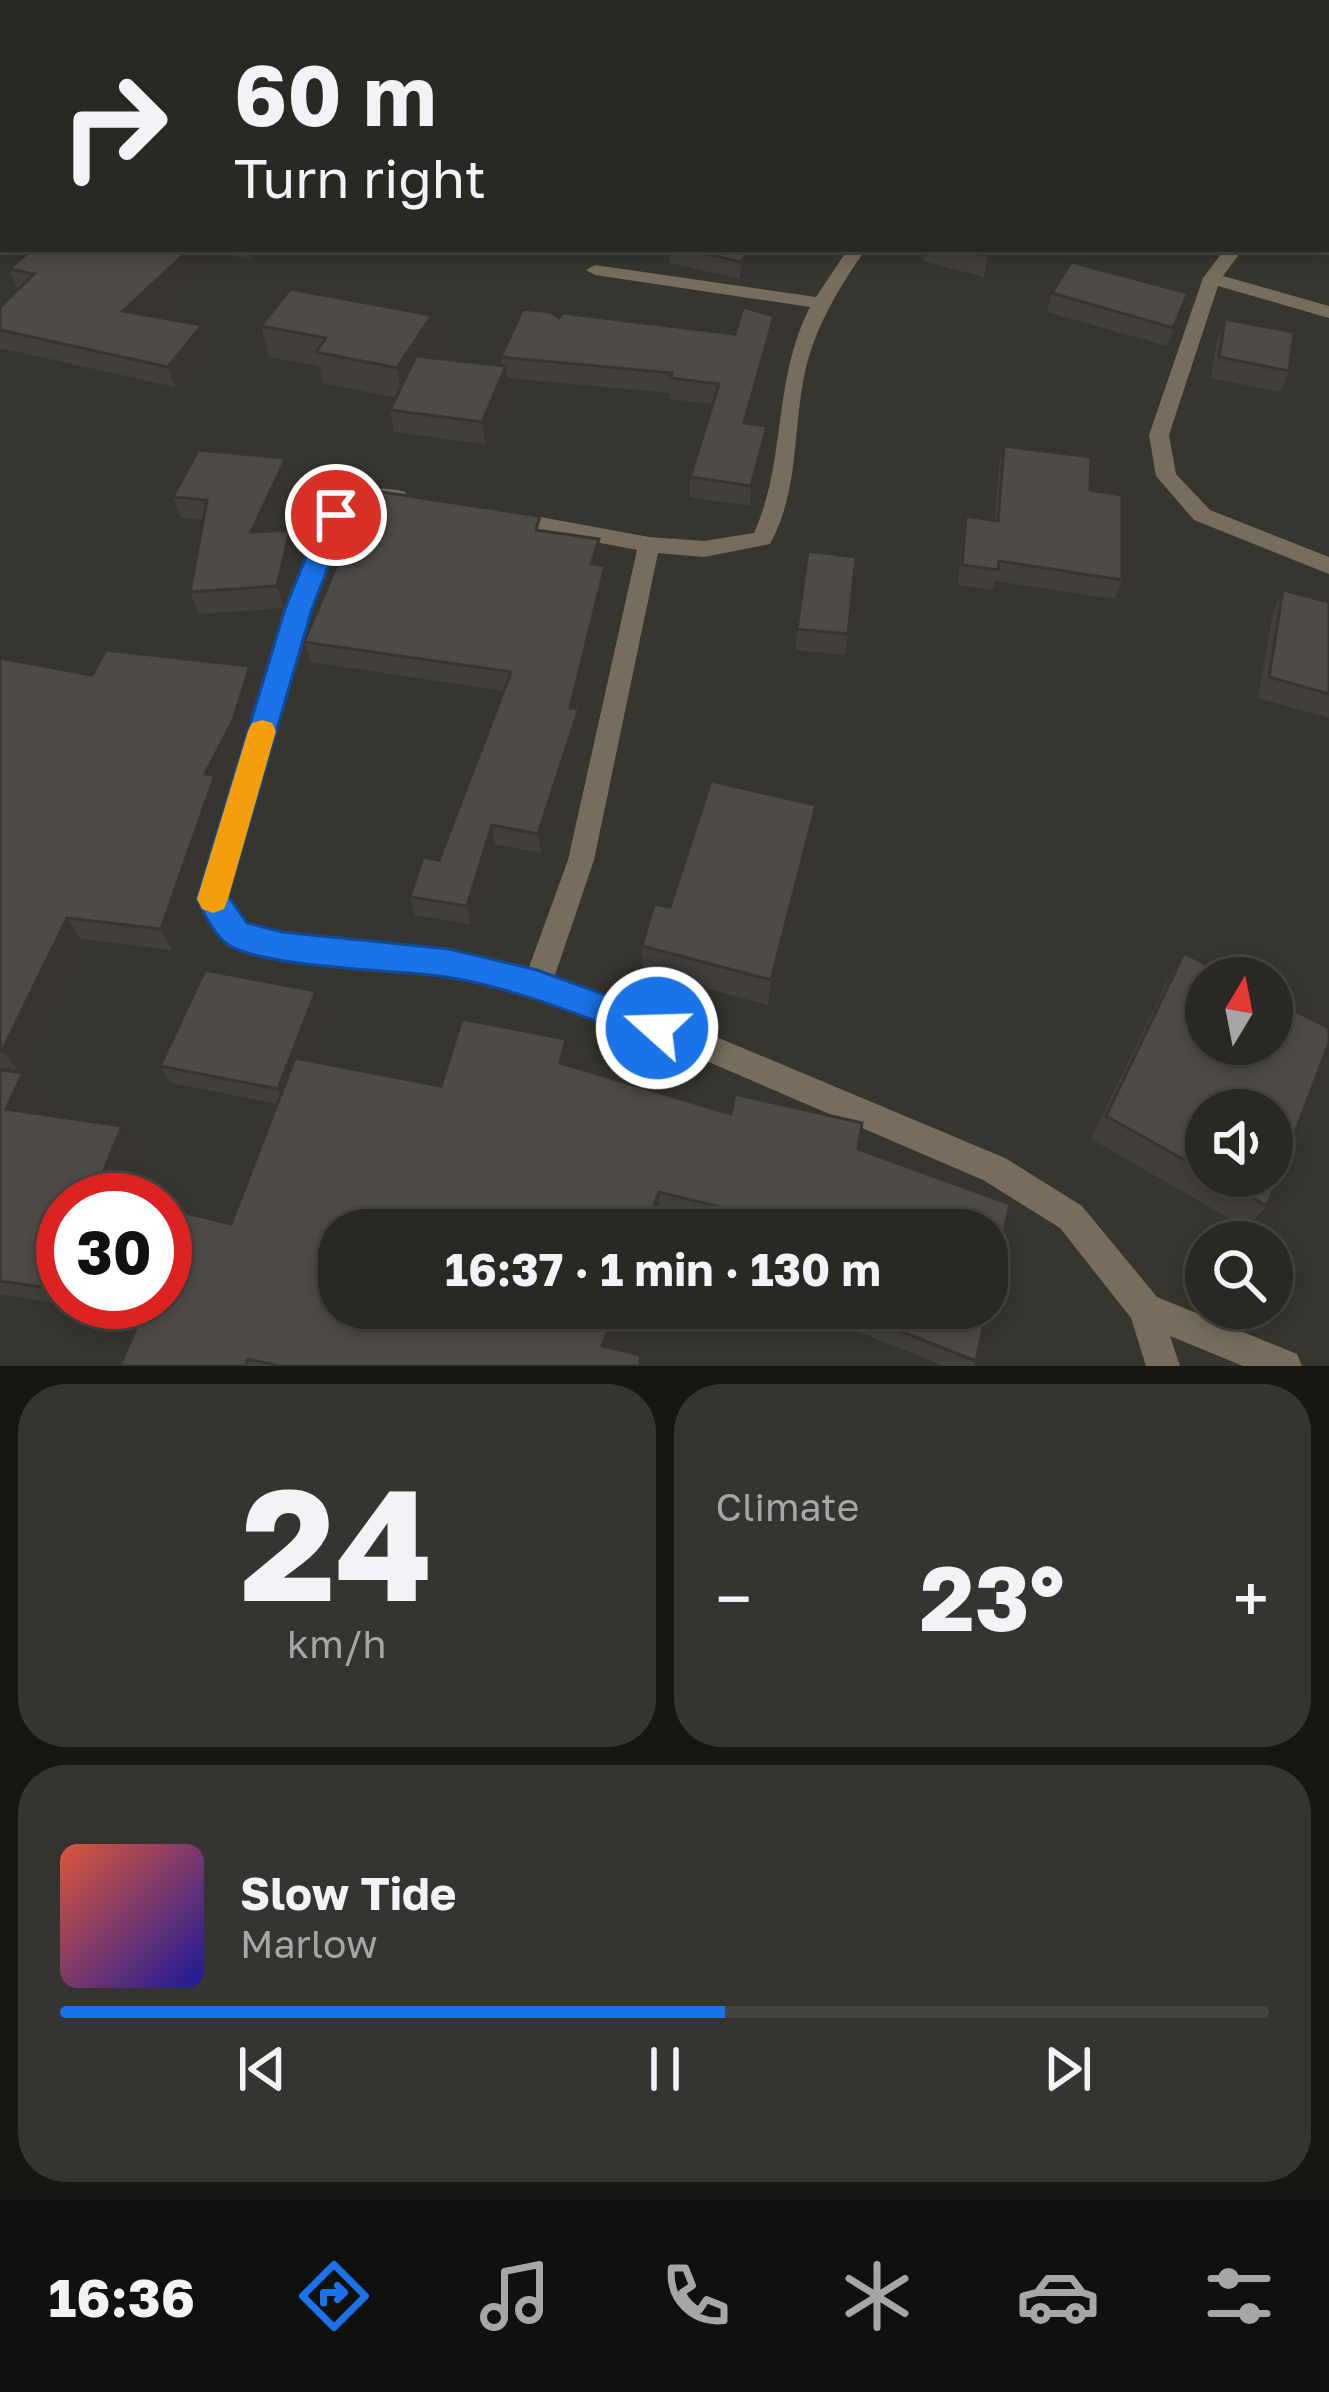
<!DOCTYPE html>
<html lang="en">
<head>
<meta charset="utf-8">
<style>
  body { margin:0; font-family:"Golos Text",sans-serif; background:#353430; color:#f1f3f6; height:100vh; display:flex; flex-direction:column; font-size:45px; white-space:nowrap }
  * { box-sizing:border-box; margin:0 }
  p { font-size:39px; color:#a5a6a6 }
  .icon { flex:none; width:66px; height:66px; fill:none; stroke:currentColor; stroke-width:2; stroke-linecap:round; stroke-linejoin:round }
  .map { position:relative; height:1366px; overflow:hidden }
  .side { display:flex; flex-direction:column; gap:18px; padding:18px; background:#171613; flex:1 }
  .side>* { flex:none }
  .guide { position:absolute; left:0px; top:0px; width:1329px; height:252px; box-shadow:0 6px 18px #0003,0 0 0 3px #454441; background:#292823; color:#f1f3f6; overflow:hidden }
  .needle { width:78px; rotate:10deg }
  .fabs { position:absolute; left:1185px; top:957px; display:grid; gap:24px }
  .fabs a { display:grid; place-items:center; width:108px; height:108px; border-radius:50%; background:#292823; box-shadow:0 6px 18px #0003,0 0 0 3px #454441; font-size:60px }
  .speed { position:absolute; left:36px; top:1173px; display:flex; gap:24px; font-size:60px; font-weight:700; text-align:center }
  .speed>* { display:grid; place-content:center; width:156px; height:156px; border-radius:50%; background:#292823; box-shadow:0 6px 18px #0003,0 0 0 3px #454441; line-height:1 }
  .speed .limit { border:18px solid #d22; background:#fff; color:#111 }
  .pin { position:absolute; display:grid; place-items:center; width:102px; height:102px; color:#fff; margin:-51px; border:6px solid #fff; border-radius:50%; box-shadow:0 3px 12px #0007 }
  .me { position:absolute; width:132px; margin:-66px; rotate:290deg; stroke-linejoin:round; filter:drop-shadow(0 0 9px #0008) }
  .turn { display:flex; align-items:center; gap:42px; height:252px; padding:0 36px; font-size:54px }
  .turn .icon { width:156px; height:156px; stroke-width:2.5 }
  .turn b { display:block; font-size:84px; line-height:102px }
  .big { font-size:90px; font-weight:700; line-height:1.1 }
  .side .widget { flex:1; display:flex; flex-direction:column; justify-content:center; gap:18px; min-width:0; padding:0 42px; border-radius:48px; background:#353430 }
  .side .dial { align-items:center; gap:0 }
  .dial b { font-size:156px; line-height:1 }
  .song { display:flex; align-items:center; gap:36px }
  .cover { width:144px; height:144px; border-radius:18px; background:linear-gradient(135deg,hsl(10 70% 55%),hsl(240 70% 35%)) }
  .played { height:12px; border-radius:6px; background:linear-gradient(90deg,#1a73e8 55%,#454441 55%) }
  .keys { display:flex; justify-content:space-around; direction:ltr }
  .heat { display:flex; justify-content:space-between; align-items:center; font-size:66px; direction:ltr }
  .side .tiles { flex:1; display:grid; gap:18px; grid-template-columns:1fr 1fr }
  .widget:last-child { grid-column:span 2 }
  .trip { position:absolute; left:318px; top:1209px; width:690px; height:120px; border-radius:48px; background:#292823; box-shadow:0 6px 18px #0003,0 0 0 3px #454441; font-weight:700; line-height:120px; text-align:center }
  .tab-bar { display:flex; height:192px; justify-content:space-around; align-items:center; background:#10100e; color:#a5a6a6 }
  .tab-bar .icon { width:84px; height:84px }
  .tab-bar .active { color:#1a73e8 }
  .tab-bar b { font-size:54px; color:#f1f3f6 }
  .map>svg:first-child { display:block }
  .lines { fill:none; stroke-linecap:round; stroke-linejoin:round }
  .street { fill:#766d5c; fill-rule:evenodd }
  .wall { fill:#43403c; fill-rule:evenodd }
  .shaded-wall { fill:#373431 }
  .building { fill:#4e4b46; stroke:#373431; stroke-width:3 }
  .route { fill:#1a73e8; stroke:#114b97; stroke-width:3 }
  .slow { fill:#f59e0b }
</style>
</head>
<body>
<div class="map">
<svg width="1329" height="1366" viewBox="0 0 1329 1366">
  <rect width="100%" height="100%" fill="#37352f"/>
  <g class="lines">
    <g class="street">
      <path d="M 686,0 L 702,0 L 684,3 Z"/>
      <path d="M 1011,0 L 1026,0 L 1009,3 Z"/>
      <path d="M 1206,0 L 1235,0 L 1237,3 L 1208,3 Z"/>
      <rect x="1326" y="19" width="3" height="8"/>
      <path d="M 1329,118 L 1329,132 L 1326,133 L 1326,119 Z"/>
      <path d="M 848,249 L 866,249 C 837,290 812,332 803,382 C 793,438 798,493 770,544 L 704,557 L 658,553 L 594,860 L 554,978 L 707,1033 L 1005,1158 L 1082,1206 L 1157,1297 L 1297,1354 L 1302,1366 L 1243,1366 L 1170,1336 L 1180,1366 L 1146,1366 L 1131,1318 L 1060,1228 L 983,1180 L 690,1054 L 537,998 L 449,976 L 282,958 L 237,946 L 227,943 L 198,899 C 231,793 258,682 300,579 C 308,558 314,528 328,510 C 346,487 379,485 405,492 L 408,497 L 405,502 L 359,506 L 345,519 L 310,609 L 226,897 L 246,924 L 282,934 L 449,950 L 528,970 L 568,860 L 637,550 L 508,525 L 497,518 L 508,511 L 649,537 L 704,541 L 754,533 C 787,460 772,381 810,307 L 595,275 L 586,270 L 595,265 L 816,297 Z"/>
      <path d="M 1225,249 L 1243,249 L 1223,276 L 1329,306 L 1329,318 L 1218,286 L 1169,435 L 1176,474 L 1210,510 L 1329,557 L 1329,574 L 1194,520 L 1156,476 L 1149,435 L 1203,278 Z"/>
    </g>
  </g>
  <g class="wall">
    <path d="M 0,0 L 157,0 L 153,3 L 3,3 L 3,57 L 0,57 Z"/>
    <path d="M 698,0 L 939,0 L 935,3 L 697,3 Z"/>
    <path d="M 3,58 L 3,93 L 0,92 L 0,60 Z"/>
    <path d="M 3,131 L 3,236 L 0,235 L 0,133 Z"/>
    <path d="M 32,249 L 260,249 L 250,259 L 215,251 L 147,316 L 209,345 L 175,387 L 0,348 L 0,307 L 18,289 L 9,269 Z"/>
    <path d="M 670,249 L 761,249 L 740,279 L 670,263 Z"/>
    <path d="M 925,249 L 1000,249 L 984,277 L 923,261 Z"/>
    <path d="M 1052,293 L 1181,312 L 1167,346 L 1047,312 Z"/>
    <path d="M 432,315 L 437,346 L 430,357 L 502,366 L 501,357 L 559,318 L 772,337 L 749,423 L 767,426 L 766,447 L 750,506 L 690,497 L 690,477 L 713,404 L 670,399 L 670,393 L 507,378 L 508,388 L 485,444 L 394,432 L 390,410 L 396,398 L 323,383 L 319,366 L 269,357 L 261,326 Z"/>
    <path d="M 1225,319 L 1289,371 L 1280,392 L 1211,378 L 1217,340 Z"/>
    <path d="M 1004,446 L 1090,490 L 1122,580 L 1115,599 L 995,581 L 993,590 L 958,585 L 962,536 L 966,516 L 995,520 L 999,465 Z"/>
    <path d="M 292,479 L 269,531 L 296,551 L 284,608 L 199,614 L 190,592 L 204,520 L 181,518 L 173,497 Z"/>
    <path d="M 542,531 L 600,559 L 598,565 L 605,566 L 606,586 L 577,709 L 579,709 L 581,729 L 541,853 L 495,844 L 471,924 L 415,915 L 410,897 L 439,860 L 504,691 L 311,662 L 304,642 Z"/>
    <path d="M 808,551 L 848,634 L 845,655 L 795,650 Z"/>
    <path d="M 1283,590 L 1329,602 L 1329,718 L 1258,698 L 1273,612 Z"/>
    <path d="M 0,658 L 92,675 L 258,689 L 242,743 L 220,785 L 225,797 L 172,950 L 81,939 L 18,1070 L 0,1067 Z"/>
    <path d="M 812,832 L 768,1005 L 643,971 L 642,946 Z"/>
    <path d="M 1184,953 L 1232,978 L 1206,978 L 1206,1044 L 1272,1044 L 1272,999 L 1329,1028 L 1329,1043 L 1267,1206 L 1246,1228 L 1091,1139 L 1168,980 ZM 1206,1110 L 1272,1110 L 1272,1176 L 1206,1176 Z"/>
    <path d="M 205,970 L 316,991 L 324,1009 L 305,1059 L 441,1086 L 462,1019 L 566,1039 L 569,1059 L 567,1065 L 731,1114 L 735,1094 L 862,1123 L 858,1149 L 1010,1204 L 976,1361 L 973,1366 L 945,1366 L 848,1328 L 854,1308 L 987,1308 L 987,1230 L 743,1230 L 659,1209 L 651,1230 L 339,1230 L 339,1308 L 623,1308 L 609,1347 L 641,1355 L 641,1366 L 120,1366 L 147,1302 L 165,1302 L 165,1261 L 186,1213 L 231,1224 L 277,1104 L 171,1083 L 160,1066 Z"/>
    <path d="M 0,1070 L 41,1094 L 32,1113 L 138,1146 L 116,1200 L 63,1200 L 63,1302 L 76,1302 L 75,1306 L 0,1294 Z"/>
  </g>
  <g class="shaded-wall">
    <path d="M 124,0 L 157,0 L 153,3 L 120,3 Z"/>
    <path d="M 919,0 L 939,0 L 935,3 L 915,3 Z"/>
    <path d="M 190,249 L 214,249 L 215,251 L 130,332 L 123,311 Z"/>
    <path d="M 248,249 L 260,249 L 250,259 Z"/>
    <path d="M 750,249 L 761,249 L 740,279 L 741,262 Z"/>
    <path d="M 992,249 L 1000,249 L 984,277 L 988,256 Z"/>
    <path d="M 432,315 L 437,346 L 402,399 L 397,368 Z"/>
    <path d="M 774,316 L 772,337 L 743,443 L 744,423 Z"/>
    <path d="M 202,325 L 209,345 L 175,387 L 168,367 Z"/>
    <path d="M 506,366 L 508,388 L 485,444 L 482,422 Z"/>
    <path d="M 767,426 L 766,447 L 750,506 L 751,486 Z"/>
    <path d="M 286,458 L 292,479 L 258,554 L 251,532 Z"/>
    <path d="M 290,530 L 296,551 L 284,608 L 277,586 Z"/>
    <path d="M 599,539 L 600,559 L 592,585 L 591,564 Z"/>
    <path d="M 605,566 L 606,586 L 572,728 L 570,708 Z"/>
    <path d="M 250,666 L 258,689 L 242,743 L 220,785 L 225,797 L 172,950 L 161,929 L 205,774 Z"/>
    <path d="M 579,709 L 581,729 L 541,853 L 538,834 Z"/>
    <path d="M 816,805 L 812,832 L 768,1005 L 771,980 Z"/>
    <path d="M 492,825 L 495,844 L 471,924 L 467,906 Z"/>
    <path d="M 67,918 L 81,939 L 18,1070 L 2,1051 Z"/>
    <path d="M 316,991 L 324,1009 L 287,1105 L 278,1089 Z"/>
    <path d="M 566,1039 L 569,1059 L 563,1082 L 560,1063 Z"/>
    <path d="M 23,1073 L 41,1094 L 25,1130 L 6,1109 Z"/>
    <path d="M 122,1126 L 138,1146 L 116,1200 L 92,1200 Z"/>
    <path d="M 659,1192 L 659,1209 L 651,1230 L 645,1230 Z"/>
    <path d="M 63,1272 L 63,1295 L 56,1289 Z"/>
    <path d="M 616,1308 L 623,1308 L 604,1360 L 602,1346 Z"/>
  </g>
  <g class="building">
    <path d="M 0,0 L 124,0 L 120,3 L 3,3 L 3,39 L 0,39 Z"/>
    <path d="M 530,0 L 606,0 L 604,3 L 528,3 Z"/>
    <path d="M 698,0 L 792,0 L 791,3 L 704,3 L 697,2 Z"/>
    <path d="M 847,0 L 919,0 L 915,3 L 859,3 Z"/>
    <path d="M 1067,0 L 1090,0 L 1106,3 L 1066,3 Z"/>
    <path d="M 3,58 L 3,75 L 0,74 L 0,60 Z"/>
    <path d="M 3,131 L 3,218 L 0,217 L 0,196 L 3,193 L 0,194 L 0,133 Z"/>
    <path d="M 32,249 L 190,249 L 123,311 L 202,325 L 168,367 L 0,330 L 0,307 L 34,274 L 9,269 Z"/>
    <path d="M 684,249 L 750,249 L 741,262 Z"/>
    <path d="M 961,249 L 992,249 L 988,256 Z"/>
    <path d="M 1071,262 L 1188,293 L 1173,328 L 1052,293 Z"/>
    <path d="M 290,289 L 432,315 L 397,368 L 316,352 L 326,338 L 261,326 Z"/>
    <path d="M 743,307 L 774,316 L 744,423 L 767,426 L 751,486 L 690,477 L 719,384 L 670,378 L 672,373 L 501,357 L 523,309 L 551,312 L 559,318 L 563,313 L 735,334 Z"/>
    <path d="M 1225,319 L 1294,332 L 1289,371 L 1219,357 Z"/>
    <path d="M 416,356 L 506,366 L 482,422 L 390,410 Z"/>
    <path d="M 1004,446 L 1091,457 L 1090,490 L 1122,495 L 1122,580 L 999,561 L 998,570 L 962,565 L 966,516 L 998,521 Z"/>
    <path d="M 198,450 L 286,458 L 251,532 L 290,530 L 277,586 L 190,592 L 207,500 L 173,497 Z"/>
    <path d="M 369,490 L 540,516 L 536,530 L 599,539 L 591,564 L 605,566 L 570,708 L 579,709 L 538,834 L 492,825 L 467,906 L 410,897 L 423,857 L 439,860 L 511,672 L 304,642 Z"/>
    <path d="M 808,551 L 856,557 L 848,634 L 797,629 Z"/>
    <path d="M 1283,590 L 1329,602 L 1329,694 L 1269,677 Z"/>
    <path d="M 106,650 L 250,666 L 233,720 L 205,774 L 215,775 L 161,929 L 67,918 L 2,1051 L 0,1050 L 0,658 L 92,675 Z"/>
    <path d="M 711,781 L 816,805 L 771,980 L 642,946 L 654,904 L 670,907 Z"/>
    <path d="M 1184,953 L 1232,978 L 1206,978 L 1206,1044 L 1272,1044 L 1272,999 L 1329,1028 L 1329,1043 L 1267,1206 L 1213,1176 L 1272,1176 L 1272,1110 L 1206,1110 L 1206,1172 L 1106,1116 Z"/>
    <path d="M 205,970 L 316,991 L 278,1089 L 160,1066 Z"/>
    <path d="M 462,1019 L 566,1039 L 560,1063 L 731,1114 L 735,1094 L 862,1123 L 858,1149 L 1010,1204 L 976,1361 L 854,1313 L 855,1308 L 987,1308 L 987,1230 L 814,1230 L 659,1192 L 645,1230 L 339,1230 L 339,1308 L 616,1308 L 602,1346 L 641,1355 L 639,1366 L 279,1366 L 248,1359 L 245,1366 L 120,1366 L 147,1302 L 165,1302 L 165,1261 L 186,1213 L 231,1224 L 295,1058 L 441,1086 Z"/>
    <path d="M 0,1070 L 23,1073 L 6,1109 L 122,1126 L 92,1200 L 63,1200 L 63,1272 L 56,1289 L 0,1281 Z"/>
  </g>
  <path class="route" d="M 336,507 L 348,515 L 312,609 L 228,896 L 247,923 L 282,932 L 449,949 L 537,970 L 668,1018 L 673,1028 L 668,1039 L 657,1044 C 588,1019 518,988 446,977 C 399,970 261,968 227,944 C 215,936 203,912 197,899 L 285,609 L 323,515 Z"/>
  <path class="slow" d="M 262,720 L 272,723 L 276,731 L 228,899 L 224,909 L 213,913 L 202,909 L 197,899 L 248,731 L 252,723 Z"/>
</svg>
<div class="fabs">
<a><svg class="needle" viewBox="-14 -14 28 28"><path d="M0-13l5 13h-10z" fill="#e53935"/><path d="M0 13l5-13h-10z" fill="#a5a6a6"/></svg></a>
<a><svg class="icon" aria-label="sound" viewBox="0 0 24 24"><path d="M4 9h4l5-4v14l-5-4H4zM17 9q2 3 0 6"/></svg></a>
<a><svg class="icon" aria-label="search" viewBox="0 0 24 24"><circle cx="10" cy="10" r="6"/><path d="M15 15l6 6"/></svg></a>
</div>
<div class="speed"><div class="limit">30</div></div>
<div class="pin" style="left:336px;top:515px;background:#d93025"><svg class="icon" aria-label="arrive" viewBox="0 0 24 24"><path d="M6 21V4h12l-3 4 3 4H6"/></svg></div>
<svg class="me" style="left:657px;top:1028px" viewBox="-20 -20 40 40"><circle r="17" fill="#1a73e8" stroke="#fff" stroke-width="3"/><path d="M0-11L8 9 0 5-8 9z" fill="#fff"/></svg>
<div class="trip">16:37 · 1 min · 130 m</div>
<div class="guide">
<div class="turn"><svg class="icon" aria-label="right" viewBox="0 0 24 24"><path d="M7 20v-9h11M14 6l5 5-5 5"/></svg><div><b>60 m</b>Turn right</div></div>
</div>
</div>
<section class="side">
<div class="tiles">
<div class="widget dial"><b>24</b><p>km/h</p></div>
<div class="widget"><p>Climate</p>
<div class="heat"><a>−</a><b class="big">23°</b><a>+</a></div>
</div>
<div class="widget">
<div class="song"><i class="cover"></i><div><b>Slow Tide</b><p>Marlow</p></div></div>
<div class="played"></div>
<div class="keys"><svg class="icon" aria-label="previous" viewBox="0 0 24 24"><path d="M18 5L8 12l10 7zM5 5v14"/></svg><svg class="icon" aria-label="pause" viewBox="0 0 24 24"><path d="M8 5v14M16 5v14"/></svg><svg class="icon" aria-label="next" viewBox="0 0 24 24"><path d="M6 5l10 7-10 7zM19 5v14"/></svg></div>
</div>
</div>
</section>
<nav class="tab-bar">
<b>16:36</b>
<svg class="icon active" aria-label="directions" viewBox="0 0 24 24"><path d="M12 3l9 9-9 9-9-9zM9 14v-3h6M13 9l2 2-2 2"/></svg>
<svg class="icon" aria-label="music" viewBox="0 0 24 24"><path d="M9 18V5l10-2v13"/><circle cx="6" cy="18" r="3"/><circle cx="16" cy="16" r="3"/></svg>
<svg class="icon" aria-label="phone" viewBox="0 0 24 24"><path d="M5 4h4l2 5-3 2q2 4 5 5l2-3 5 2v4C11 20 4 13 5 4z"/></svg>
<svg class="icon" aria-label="climate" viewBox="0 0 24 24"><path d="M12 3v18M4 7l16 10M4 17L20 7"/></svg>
<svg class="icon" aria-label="car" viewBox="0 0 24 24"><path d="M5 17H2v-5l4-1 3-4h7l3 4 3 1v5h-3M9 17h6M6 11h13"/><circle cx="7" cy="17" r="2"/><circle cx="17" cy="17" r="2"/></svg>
<svg class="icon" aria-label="filters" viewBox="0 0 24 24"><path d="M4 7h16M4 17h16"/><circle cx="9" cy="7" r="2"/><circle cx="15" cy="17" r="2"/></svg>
</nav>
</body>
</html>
